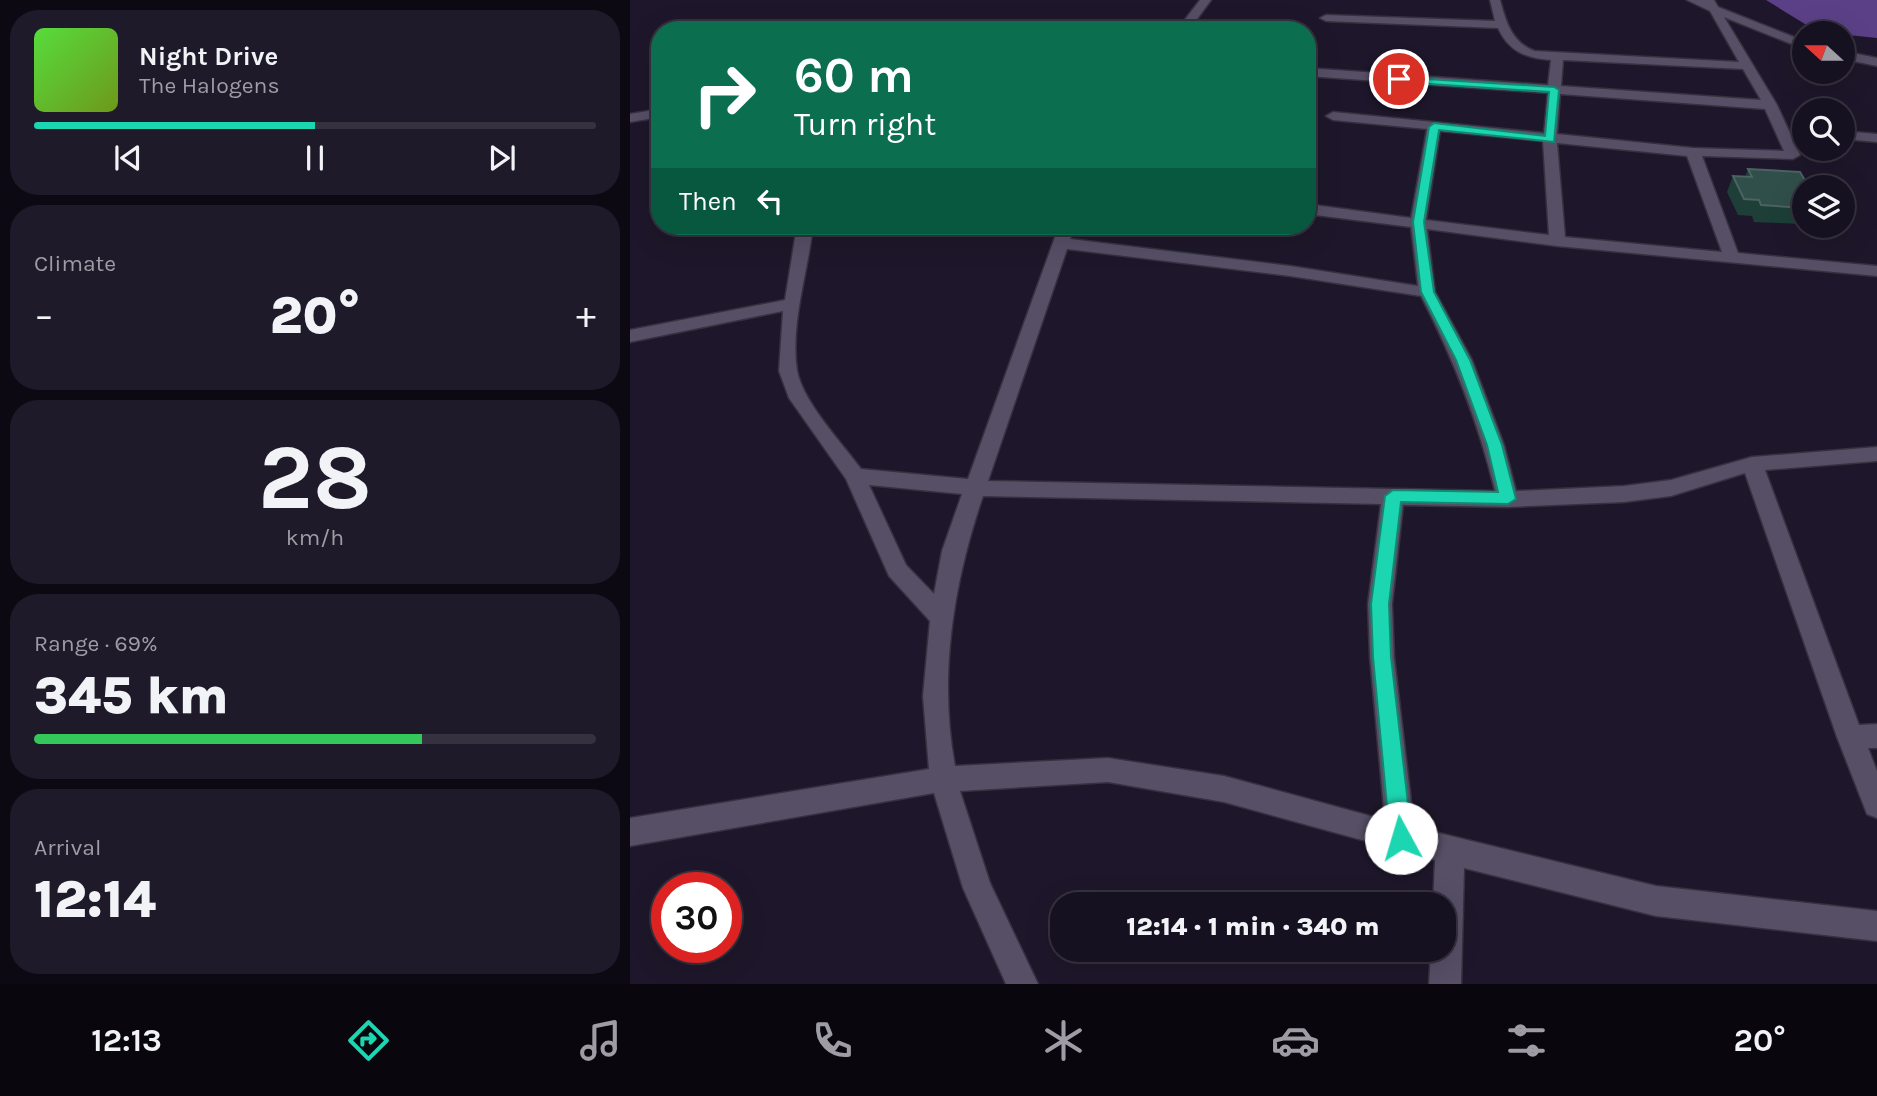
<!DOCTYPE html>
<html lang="en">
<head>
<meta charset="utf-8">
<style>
  body { margin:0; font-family:Karla,sans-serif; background:#1f1a29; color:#f1f3f6; height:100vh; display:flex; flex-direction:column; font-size:26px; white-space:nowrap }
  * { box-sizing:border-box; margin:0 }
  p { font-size:23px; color:#9e9da5 }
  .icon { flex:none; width:38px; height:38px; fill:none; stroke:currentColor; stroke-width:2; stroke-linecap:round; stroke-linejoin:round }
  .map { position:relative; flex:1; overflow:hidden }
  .sheet { display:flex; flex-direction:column; gap:10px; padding:10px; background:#0c0912; width:630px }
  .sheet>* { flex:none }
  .hud { position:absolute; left:21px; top:21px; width:665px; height:214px; border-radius:28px; box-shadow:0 7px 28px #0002,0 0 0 2px #35313e; background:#0b6e4f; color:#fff; overflow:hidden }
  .needle { width:46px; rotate:291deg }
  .buttons { position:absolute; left:1162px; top:21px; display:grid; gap:14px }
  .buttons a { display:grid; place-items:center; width:63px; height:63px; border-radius:50%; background:#161120; box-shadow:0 7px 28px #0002,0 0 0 2px #35313e; font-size:35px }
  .speed { position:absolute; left:21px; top:872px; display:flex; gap:14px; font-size:35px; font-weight:700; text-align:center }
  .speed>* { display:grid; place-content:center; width:91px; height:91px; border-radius:50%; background:#161120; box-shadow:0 7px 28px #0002,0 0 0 2px #35313e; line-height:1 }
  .speed .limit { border:10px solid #d22; background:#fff; color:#111 }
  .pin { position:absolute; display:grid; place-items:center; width:60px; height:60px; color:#fff; margin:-30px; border:4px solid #fff; border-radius:50%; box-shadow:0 2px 7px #0007 }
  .me { position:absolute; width:77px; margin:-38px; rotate:354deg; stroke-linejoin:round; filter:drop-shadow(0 0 5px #0008) }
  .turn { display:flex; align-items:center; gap:24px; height:147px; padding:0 28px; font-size:32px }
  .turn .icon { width:91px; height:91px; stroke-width:2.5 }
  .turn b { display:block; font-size:49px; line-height:60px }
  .then { display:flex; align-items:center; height:66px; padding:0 28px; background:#0003; gap:14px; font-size:26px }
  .big { font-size:52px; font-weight:800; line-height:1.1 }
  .sheet .card { flex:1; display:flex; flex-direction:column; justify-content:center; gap:10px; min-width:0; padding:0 24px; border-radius:28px; background:#1f1a29 }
  .sheet .dial { align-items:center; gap:0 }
  .dial b { font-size:91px; line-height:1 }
  .song { display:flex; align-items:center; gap:21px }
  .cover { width:84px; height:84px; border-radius:10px; background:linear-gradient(135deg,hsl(110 70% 55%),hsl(80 70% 35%)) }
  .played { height:7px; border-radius:4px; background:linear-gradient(90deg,#1cd5b1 50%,#35313e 50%) }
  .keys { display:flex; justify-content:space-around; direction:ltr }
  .heat { display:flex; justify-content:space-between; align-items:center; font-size:38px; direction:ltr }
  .charge { height:10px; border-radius:5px; background:linear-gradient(90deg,#34c759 69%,#35313e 0) }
  .trip { position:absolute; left:420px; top:892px; width:406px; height:70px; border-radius:28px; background:#161120; box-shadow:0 7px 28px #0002,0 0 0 2px #35313e; font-weight:800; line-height:70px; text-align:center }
  .tab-bar { display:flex; height:112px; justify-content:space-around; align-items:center; background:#09070d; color:#9e9da5 }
  .tab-bar .icon { width:49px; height:49px }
  .tab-bar .active { color:#1cd5b1 }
  .tab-bar b { font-size:32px; color:#f1f3f6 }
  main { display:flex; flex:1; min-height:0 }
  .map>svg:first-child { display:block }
  .forest { fill:#5b4087 }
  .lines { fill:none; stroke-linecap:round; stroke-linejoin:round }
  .minor-casing { stroke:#35313f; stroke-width:3 }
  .minor { fill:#564f66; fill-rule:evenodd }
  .wall { fill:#1d3f38 }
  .building { fill:#314f4a; stroke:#4b6361; stroke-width:2 }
  .route { fill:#1cd5b1; stroke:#128a73; stroke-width:2 }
</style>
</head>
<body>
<main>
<section class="sheet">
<div class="card">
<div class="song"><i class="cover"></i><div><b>Night Drive</b><p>The Halogens</p></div></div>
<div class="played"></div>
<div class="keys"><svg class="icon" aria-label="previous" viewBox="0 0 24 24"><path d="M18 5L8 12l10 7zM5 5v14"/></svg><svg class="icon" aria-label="pause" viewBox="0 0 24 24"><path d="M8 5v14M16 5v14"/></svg><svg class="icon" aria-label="next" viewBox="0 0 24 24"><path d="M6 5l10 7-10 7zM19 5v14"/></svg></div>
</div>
<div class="card"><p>Climate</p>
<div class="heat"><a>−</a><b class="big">20°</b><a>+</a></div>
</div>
<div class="card dial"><b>28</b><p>km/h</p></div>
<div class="card"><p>Range · 69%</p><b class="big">345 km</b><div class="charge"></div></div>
<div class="card"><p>Arrival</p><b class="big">12:14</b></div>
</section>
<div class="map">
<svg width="1247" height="984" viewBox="0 0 1247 984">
  <rect width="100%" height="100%" fill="#1e172b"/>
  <path class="forest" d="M 1136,0 L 1247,0 L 1247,38 L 1188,32 Z"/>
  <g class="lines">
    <g class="minor-casing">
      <g id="minor">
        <path d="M 570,0 L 581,0 L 559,30 L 547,30 Z"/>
        <path d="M 860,0 L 870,0 C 876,22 882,43 905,51 L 1109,62 L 1080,11 L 1057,0 L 1084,0 L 1088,7 L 1174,41 L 1174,49 L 1094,17 L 1147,105 L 1170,155 L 1163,159 L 1072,156 L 1108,253 L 1247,266 L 1247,276 L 927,246 L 797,229 L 805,292 L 842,360 L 874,445 L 886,491 L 994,486 L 1041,480 L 1122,457 L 1247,447 L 1247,461 L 1135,470 L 1229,725 L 1247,724 L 1247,748 L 1238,748 L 1247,771 L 1247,818 L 1237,814 L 1207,737 L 1115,473 L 1041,496 L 994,502 L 878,507 L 773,505 L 762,604 L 764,657 L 784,827 L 1026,886 L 1247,911 L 1247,941 L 1026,916 L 834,868 L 831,984 L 799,984 L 801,950 L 814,950 L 814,905 L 803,905 L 805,860 L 594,802 L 478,782 L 330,791 L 360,883 L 408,984 L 376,984 L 333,888 L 304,793 L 0,846 L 0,818 L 299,769 L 293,696 L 300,621 L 259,576 L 216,479 L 159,398 L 149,371 L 153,311 L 0,342 L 0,330 L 155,300 L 167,226 L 183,226 C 178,272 160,324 167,370 C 172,401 212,443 231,469 L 338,479 L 429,226 L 445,226 L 440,239 L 660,266 L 788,286 L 781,227 L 677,214 L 677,204 L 781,218 L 797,129 L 703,120 L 696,116 L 703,112 L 914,133 L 918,93 L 677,76 L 677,68 L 918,85 L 921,60 C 896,58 879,52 868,28 L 696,21 L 690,18 L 696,15 L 865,21 ZM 933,60 L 1113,69 L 1131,100 L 931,86 ZM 930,94 L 1135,109 L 1154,151 L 1063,148 L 927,134 ZM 810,131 L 913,141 L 919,235 L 796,220 ZM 927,143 L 1057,156 L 1092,252 L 935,237 ZM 437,249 L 660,276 L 791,296 C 824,360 848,421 865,491 L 358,481 ZM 239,485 L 332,494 L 312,551 L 304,594 L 276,565 ZM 353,496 L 751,504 L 738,604 L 740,657 L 755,820 L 594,776 L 478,758 L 325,766 C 308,676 324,581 353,496 Z"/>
        <path d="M 127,22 L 131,23 L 133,30 L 121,30 L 123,23 Z"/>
        <path d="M 1213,51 L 1247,58 L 1247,66 L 1213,59 Z"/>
        <path d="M 30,109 L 30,117 L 0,122 L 0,114 Z"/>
        <path d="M 1213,131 L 1247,134 L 1247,142 L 1213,139 Z"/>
      </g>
    </g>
    <use href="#minor" class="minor"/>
  </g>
  <path class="wall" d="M 1118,169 L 1174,187 L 1174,224 L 1124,222 L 1122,216 L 1108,215 L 1097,192 L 1103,176 L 1115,177 Z"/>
  <path class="building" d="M 1118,169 L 1170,172 L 1179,187 L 1174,187 L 1174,208 L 1131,205 L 1129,200 L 1114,199 L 1103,176 L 1122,177 Z"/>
  <path class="route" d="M 765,77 L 924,87 L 929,90 L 924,142 L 809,130 L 794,222 L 804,292 L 840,360 L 872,445 L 886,499 L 878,504 L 771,502 L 759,604 L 761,657 L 782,838 L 779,845 L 771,848 L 764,845 L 760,838 L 743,657 L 741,604 L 755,496 L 763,490 L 868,492 L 857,445 L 826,360 L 791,292 L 783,222 L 799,127 L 804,123 L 915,136 L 919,92 L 769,82 Z"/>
</svg>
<div class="buttons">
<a><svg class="needle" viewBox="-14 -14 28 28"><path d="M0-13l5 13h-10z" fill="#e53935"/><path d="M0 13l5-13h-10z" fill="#9e9da5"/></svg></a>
<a><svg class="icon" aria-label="search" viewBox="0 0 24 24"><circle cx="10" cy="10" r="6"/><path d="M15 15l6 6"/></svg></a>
<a><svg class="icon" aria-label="layers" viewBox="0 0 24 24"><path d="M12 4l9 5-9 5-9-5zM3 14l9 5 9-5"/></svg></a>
</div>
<div class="speed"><div class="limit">30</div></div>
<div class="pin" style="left:769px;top:79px;background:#d93025"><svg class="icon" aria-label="arrive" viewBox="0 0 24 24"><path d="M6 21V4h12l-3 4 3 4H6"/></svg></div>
<svg class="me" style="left:771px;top:838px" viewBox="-20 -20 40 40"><circle r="19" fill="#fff"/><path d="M0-13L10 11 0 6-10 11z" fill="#1cd5b1"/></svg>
<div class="trip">12:14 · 1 min · 340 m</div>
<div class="hud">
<div class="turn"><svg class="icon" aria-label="right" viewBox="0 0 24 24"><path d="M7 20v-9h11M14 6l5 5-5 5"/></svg><div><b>60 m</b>Turn right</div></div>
<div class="then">Then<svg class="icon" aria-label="left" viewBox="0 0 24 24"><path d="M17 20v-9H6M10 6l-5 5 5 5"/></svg></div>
</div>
</div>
</main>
<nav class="tab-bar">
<b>12:13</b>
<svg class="icon active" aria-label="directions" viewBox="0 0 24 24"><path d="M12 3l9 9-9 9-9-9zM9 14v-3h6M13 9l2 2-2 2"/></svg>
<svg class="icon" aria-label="music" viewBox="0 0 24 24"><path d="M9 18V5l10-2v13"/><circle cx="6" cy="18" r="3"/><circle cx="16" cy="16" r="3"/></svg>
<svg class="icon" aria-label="phone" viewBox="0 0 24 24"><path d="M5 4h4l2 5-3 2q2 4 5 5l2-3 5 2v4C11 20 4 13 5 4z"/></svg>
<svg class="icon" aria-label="climate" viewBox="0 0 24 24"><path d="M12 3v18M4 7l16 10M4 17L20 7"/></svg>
<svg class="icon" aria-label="car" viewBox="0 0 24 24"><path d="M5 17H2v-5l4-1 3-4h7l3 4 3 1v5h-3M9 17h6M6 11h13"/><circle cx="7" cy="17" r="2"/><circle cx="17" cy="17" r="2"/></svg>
<svg class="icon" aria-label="filters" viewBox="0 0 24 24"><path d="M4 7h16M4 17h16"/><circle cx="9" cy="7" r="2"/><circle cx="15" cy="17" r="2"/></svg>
<b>20°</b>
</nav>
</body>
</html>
